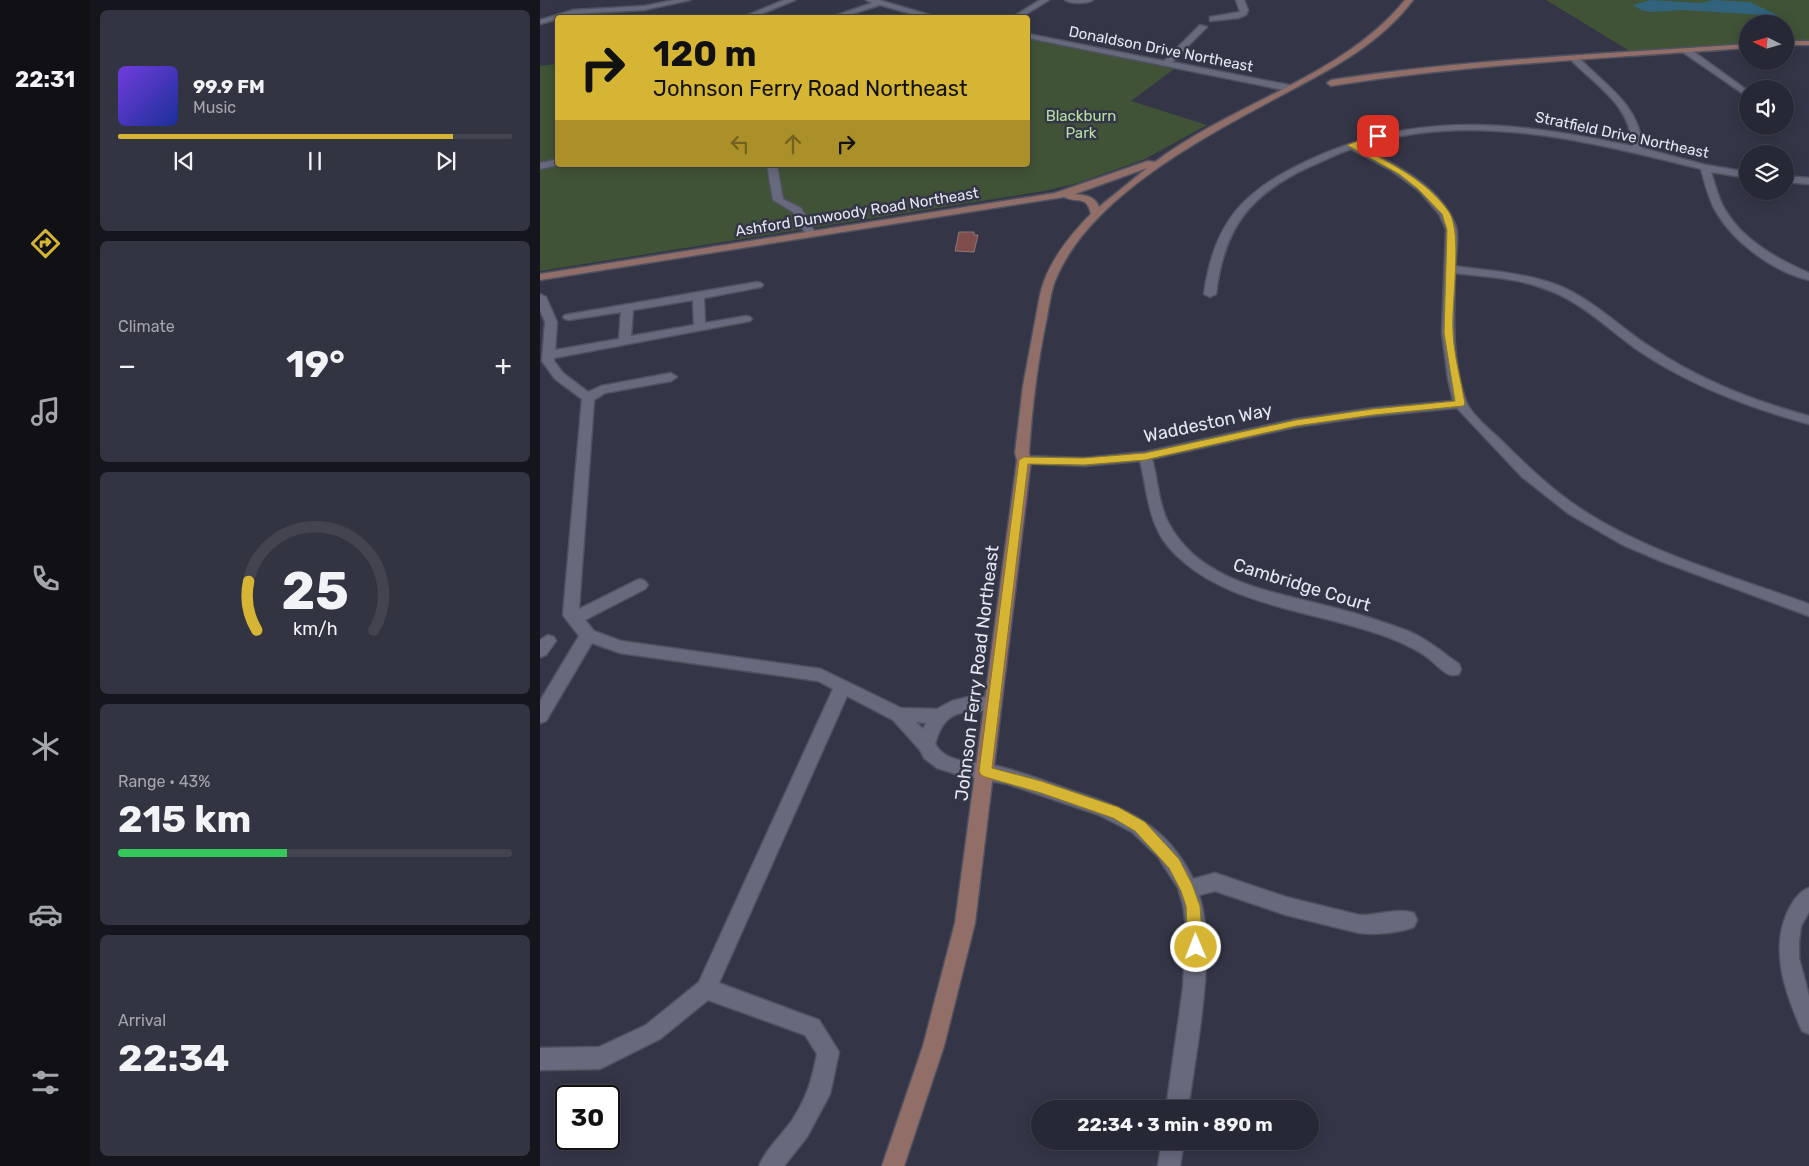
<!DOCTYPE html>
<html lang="en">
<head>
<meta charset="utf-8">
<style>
  body { margin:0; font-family:Rubik,sans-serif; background:#333441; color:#f1f3f6; height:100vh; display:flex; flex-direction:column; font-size:19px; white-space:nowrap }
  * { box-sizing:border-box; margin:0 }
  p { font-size:16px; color:#a4a6ad }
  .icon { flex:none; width:28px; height:28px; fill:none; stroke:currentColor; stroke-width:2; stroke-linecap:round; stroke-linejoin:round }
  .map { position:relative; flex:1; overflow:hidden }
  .details { display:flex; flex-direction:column; gap:10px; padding:10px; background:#15161d; width:450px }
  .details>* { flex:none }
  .hud { position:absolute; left:15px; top:15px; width:475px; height:152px; border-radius:5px; box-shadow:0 2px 12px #0003,0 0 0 1px #434450; background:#d6b534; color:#111; overflow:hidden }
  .needle { width:32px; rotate:275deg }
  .buttons { position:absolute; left:1199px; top:15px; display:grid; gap:10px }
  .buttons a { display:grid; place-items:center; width:55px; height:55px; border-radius:50%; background:#272835; box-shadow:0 2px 12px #0003,0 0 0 1px #434450; font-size:25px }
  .speed { position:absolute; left:15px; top:1085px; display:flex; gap:10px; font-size:25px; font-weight:700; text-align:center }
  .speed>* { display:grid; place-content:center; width:65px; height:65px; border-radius:50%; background:#272835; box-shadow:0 2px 12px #0003,0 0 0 1px #434450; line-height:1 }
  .speed .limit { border:2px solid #111; border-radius:8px; background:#fff; color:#111 }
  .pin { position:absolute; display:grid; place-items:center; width:42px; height:42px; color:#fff; margin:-21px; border-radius:10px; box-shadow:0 2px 8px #0006 }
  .me { position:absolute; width:55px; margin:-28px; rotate:359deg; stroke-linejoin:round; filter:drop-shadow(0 0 4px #0008) }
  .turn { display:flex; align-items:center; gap:18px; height:105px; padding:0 15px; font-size:22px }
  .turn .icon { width:65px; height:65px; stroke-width:2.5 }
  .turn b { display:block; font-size:35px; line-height:42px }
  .lanes { display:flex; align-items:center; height:48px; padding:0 15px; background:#0003; justify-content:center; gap:25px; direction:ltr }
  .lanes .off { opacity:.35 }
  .big { font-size:38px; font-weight:700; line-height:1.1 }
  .details .widget { flex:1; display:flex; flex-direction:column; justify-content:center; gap:8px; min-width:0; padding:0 18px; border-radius:8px; background:#333441 }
  .details .dial { align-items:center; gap:0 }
  .dial svg { height:130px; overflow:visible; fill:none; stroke:#434450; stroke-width:7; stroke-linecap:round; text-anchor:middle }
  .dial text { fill:#f1f3f6; stroke:none }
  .song { display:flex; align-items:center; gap:15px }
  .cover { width:60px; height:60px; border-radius:8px; background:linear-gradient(135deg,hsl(260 70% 55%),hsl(230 70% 35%)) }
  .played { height:5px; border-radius:2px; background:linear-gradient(90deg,#d6b534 85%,#434450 85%) }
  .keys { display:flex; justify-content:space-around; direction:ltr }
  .heat { display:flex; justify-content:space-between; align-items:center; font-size:28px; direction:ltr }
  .charge { height:8px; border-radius:4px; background:linear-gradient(90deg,#34c759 43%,#434450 0) }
  .trip { position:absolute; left:491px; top:1100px; width:288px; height:50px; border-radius:25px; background:#272835; box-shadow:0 2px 12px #0003,0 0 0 1px #434450; font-weight:700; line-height:50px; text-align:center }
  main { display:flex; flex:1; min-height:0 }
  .menu { display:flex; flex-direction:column; width:90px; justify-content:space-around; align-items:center; background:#101015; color:#a4a6ad }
  .menu .icon { width:35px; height:35px }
  .menu .active { color:#d6b534 }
  .menu b { font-size:22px; color:#f1f3f6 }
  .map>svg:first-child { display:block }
  .green { fill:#405336 }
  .water { fill:#31637d }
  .building { fill:#7f4d4b; stroke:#8d7674 }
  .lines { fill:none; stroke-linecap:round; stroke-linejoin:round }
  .street-casing { stroke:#505260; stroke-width:3 }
  .secondary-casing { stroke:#505260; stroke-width:3 }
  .street { fill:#676a7d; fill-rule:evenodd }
  .secondary { fill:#926e69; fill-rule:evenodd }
  .route { fill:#d6b534; stroke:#8b7622 }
  .labels { text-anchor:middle; stroke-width:5; stroke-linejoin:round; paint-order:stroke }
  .far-street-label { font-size:15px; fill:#e4e6f0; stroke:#343647 }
  .far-park-label { font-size:15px; fill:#b5e09e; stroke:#343647 }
  .street-label { font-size:18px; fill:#e4e6f0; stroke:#343647 }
</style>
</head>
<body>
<main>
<nav class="menu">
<b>22:31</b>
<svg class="icon active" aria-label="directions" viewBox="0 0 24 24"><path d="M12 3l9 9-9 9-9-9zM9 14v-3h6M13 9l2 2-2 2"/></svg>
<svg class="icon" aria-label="music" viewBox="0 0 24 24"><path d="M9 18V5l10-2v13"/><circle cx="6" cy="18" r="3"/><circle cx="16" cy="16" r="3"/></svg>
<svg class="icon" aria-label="phone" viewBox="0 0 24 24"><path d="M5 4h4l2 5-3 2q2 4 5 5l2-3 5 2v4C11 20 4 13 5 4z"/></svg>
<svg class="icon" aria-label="climate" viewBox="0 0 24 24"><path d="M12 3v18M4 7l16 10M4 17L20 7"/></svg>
<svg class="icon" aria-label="car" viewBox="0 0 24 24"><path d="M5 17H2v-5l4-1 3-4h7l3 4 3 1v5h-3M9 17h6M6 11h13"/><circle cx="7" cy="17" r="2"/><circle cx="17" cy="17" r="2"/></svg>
<svg class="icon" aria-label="filters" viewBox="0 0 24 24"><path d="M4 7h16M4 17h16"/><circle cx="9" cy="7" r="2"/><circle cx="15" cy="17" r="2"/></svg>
</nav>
<section class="details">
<div class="widget">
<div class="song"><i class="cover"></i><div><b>99.9 FM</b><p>Music</p></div></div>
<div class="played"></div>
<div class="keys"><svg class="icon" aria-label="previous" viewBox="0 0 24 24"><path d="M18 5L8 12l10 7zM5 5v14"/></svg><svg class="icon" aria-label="pause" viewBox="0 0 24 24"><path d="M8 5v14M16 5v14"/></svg><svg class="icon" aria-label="next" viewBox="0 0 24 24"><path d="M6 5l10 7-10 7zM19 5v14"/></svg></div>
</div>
<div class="widget"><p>Climate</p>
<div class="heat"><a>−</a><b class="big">19°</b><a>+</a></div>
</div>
<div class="widget dial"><svg viewBox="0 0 100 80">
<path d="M14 69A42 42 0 1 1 86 69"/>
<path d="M14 69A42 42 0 0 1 9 39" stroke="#d6b534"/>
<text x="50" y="56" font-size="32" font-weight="700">25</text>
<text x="50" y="72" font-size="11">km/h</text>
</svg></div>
<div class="widget"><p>Range · 43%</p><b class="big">215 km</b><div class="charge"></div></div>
<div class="widget"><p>Arrival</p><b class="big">22:34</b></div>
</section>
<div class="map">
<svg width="1269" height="1166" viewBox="0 0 1269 1166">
  <rect width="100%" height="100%" fill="#343647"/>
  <g class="green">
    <path d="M 1006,0 L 1269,0 L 1269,44 L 1245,44 L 1245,24 L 1208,24 L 1207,46 L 1093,53 Z"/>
    <path d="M 488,39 L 634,69 L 591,101 L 667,125 L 605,159 L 538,183 L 504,191 L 0,271 L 0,66 L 17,64 L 18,165 L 488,165 Z"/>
  </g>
  <path class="water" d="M 1110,0 L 1161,3 L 1173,0 L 1210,2 L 1239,16 L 1143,10 L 1111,12 L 1101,10 L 1093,5 Z"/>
  <path class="building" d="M 419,232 L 434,232 L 434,235 L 438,235 L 434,252 L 415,251 Z"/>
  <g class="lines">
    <g class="street-casing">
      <g id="street">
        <path d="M 134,0 L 150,0 L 104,10 L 34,14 L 18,18 L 18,19 L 0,24 L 0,20 L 33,10 L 104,6 Z"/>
        <path d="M 244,0 L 255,0 L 212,18 L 201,18 Z"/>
        <path d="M 326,0 L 339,0 L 400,18 L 386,18 L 340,5 L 300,18 L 288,18 L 332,3 Z"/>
        <path d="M 500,0 L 509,0 L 480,18 L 471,18 Z"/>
        <path d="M 525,0 L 553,0 C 547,4 531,4 525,0 Z"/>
        <path d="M 696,0 L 704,0 L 708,10 L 706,15 L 698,18 L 670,21 L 670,17 L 700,12 Z"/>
        <path d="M 660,25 L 667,27 L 632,62 L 749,85 L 753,88 L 749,91 L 488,38 L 488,34 L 624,61 Z"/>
        <path d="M 1144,49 L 1150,49 L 1208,91 L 1208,97 L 1144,53 Z"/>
        <path d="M 1032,57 L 1038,57 C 1065,85 1101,106 1102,148 L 1166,165 L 1208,172 L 1208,178 L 1171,172 C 1175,184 1178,197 1184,208 C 1202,240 1237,259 1269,273 L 1269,280 C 1232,271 1193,242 1175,210 C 1168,197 1165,183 1161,169 C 1049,142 933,110 820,146 C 855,165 902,186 916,227 C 919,238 916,255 915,266 C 949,271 985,273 1017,285 C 1053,299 1080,328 1112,348 C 1160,380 1213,401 1269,416 L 1269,424 C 1210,408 1154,387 1102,353 C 1071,332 1044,303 1008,290 C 979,278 946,277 915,273 C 914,315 911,360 926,401 C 930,414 954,433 964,443 C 987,466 1011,489 1038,507 C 1104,552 1195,577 1269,604 L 1269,616 L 1123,562 L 1083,545 L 1029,514 L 982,477 L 917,408 L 833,416 L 756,427 L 612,459 C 618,479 618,503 628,522 C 659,583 735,592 795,608 C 819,614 844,622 868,631 C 887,639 902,652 919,664 L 921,669 L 919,674 C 915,675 912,676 908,674 C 900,670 894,662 887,657 C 876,649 863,643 850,638 C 780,611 687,608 633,552 C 608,527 608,493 600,461 L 544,466 L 479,463 L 477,460 L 479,457 L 484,456 L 544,458 L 605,452 L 756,419 L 833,408 L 913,401 L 908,379 L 902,333 L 906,229 L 899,214 L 879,191 L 852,171 L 811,149 C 796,154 783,161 769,167 C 709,195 684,228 676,294 L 670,297 L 664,294 C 674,222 703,191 767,161 C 877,109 976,122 1092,146 C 1092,107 1057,86 1032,61 Z"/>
        <path d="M 18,159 L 18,165 L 0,169 L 0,163 Z"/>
        <path d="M 227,165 L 237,165 L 243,199 L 261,208 L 276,234 L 275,236 L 267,236 L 253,212 L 233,200 Z"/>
        <path d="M 1245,176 L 1269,178 L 1269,184 L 1245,182 Z"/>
        <path d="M 217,282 L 221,283 L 223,285 L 221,287 L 164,298 L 165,323 L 206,316 L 210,317 L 212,319 L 210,321 L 14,358 L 14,361 L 23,373 L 48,392 L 61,386 L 131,373 L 137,377 L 131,381 L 65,393 L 54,400 L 39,609 L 95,581 L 100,579 L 105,581 L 108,585 L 105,589 L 45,620 L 54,631 L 81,641 L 281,669 L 361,708 L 397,709 L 412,701 L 428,697 L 453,697 L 459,699 L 461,704 L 459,709 C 452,711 446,710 439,711 C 412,711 402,719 395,744 C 407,765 437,761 457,766 C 482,772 506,781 530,790 C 585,808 626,823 653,879 L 675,873 L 746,897 L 819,915 C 836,916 858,907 874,913 L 877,920 L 874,927 C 858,933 836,935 819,933 L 746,915 L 675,891 L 659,895 C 677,949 656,1051 648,1109 L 626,1109 L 643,988 L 646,926 L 643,905 L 638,888 L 618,857 L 592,832 L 559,815 L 467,784 L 419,775 L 397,768 L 384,758 L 380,750 L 353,720 L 307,696 L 179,983 L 279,1020 L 299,1052 L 290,1094 L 267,1137 L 244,1166 L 219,1166 C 226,1149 240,1137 251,1122 C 266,1100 272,1080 277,1054 L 265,1035 L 168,1000 L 120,1039 L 60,1069 L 0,1070 L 0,1048 L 59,1047 L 106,1025 L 159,982 L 293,689 L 278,681 L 80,653 L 52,643 L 6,721 L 0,723 L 0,701 L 39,636 L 23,615 L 42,399 L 15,379 L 2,361 L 5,322 L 0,310 L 0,294 L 6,297 L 17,322 L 15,350 L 79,339 L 81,312 L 29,320 L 25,319 L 23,317 L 25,315 ZM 153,300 L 154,325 L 91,336 L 93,310 ZM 376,722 L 386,723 L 383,729 Z"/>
        <path d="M 8,635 L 14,637 L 16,641 L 6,655 L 0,657 L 0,640 Z"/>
        <path d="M 1269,888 L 1269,912 L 1261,926 L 1259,942 L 1259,958 L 1269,996 L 1269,1034 L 1262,1031 C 1246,994 1230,952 1247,913 C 1252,903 1258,892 1269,888 Z"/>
        <path d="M 622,1141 L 644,1141 L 640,1166 L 618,1166 Z"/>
      </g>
    </g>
    <g class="secondary-casing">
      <g id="secondary">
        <path d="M 865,0 L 873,0 C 839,45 791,69 742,95 C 666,136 549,196 515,281 C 510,294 509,308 506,322 C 497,365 492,409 489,453 L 491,460 L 435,923 L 404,1046 L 364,1166 L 342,1166 L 383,1046 L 415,923 L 477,460 L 475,453 L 483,386 L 500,295 C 507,264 528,237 551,214 C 546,194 538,204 524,197 L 0,280 L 0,274 L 515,193 L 608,161 L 615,162 C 693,103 804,76 865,0 ZM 607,168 L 559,207 C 555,196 545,195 535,194 Z"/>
        <rect x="1245" y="41" width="24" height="4"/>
        <path d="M 1208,44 L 1208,48 C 1069,58 928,64 791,86 L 787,83 L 791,80 C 928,59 1069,54 1208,44 Z"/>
      </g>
    </g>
    <use href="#street" class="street"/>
    <use href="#secondary" class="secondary"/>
  </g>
  <path class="route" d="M 836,135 L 842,136 L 817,146 C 850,163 887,180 909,212 C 923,233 911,304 913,332 C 914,356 921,380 925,404 L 923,406 L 833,415 L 756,426 L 605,460 L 544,465 L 488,464 L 452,768 L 501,781 L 578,807 L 605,822 L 639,859 L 652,884 L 660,906 L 663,947 L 661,952 L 656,954 L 650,952 L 648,947 L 646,906 L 641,891 L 629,868 L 595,831 L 573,818 L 501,793 L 445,777 L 441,775 L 439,771 L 479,460 L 484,457 L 544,458 L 605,453 L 756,420 L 833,409 L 915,401 L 904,333 L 907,230 L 902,214 L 878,189 L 859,174 L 807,145 Z"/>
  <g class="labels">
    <g class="far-street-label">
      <text transform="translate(621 49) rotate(11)" y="5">Donaldson Drive Northeast</text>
      <text transform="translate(1082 135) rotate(12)" y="5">Stratfield Drive Northeast</text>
      <text transform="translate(317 212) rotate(-9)" y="5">Ashford Dunwoody Road Northeast</text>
    </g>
    <g class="far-park-label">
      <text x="541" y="121">Blackburn<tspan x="541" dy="17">Park</tspan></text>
    </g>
    <g class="street-label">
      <text transform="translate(668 423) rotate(-12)" y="6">Waddeston Way</text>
      <text transform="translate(762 585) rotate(17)" y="6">Cambridge Court</text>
      <text transform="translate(437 673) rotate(-83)" y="6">Johnson Ferry Road Northeast</text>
    </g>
  </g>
</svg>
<div class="buttons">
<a><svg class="needle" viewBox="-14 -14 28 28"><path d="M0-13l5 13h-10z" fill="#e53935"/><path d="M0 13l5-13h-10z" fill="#a4a6ad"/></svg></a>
<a><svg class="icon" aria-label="sound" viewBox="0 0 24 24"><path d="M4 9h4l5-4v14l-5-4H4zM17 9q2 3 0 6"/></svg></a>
<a><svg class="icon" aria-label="layers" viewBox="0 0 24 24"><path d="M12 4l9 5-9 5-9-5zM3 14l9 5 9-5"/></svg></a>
</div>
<div class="speed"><div class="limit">30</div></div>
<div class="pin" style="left:838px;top:136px;background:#d93025"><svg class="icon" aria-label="arrive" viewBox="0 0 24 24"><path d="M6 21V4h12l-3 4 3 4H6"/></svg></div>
<svg class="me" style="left:656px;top:947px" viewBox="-20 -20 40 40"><circle r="17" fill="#d6b534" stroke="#fff" stroke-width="3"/><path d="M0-11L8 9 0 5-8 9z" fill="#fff"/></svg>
<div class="trip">22:34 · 3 min · 890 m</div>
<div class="hud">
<div class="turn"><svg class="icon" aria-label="right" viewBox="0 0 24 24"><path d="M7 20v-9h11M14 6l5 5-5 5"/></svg><div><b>120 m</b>Johnson Ferry Road Northeast</div></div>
<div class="lanes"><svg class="icon off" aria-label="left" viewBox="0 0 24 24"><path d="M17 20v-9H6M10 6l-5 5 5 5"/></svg><svg class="icon off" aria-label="ahead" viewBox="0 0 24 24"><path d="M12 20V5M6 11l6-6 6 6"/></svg><svg class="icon" aria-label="right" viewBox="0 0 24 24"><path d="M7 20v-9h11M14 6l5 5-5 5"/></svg></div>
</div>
</div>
</main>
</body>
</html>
